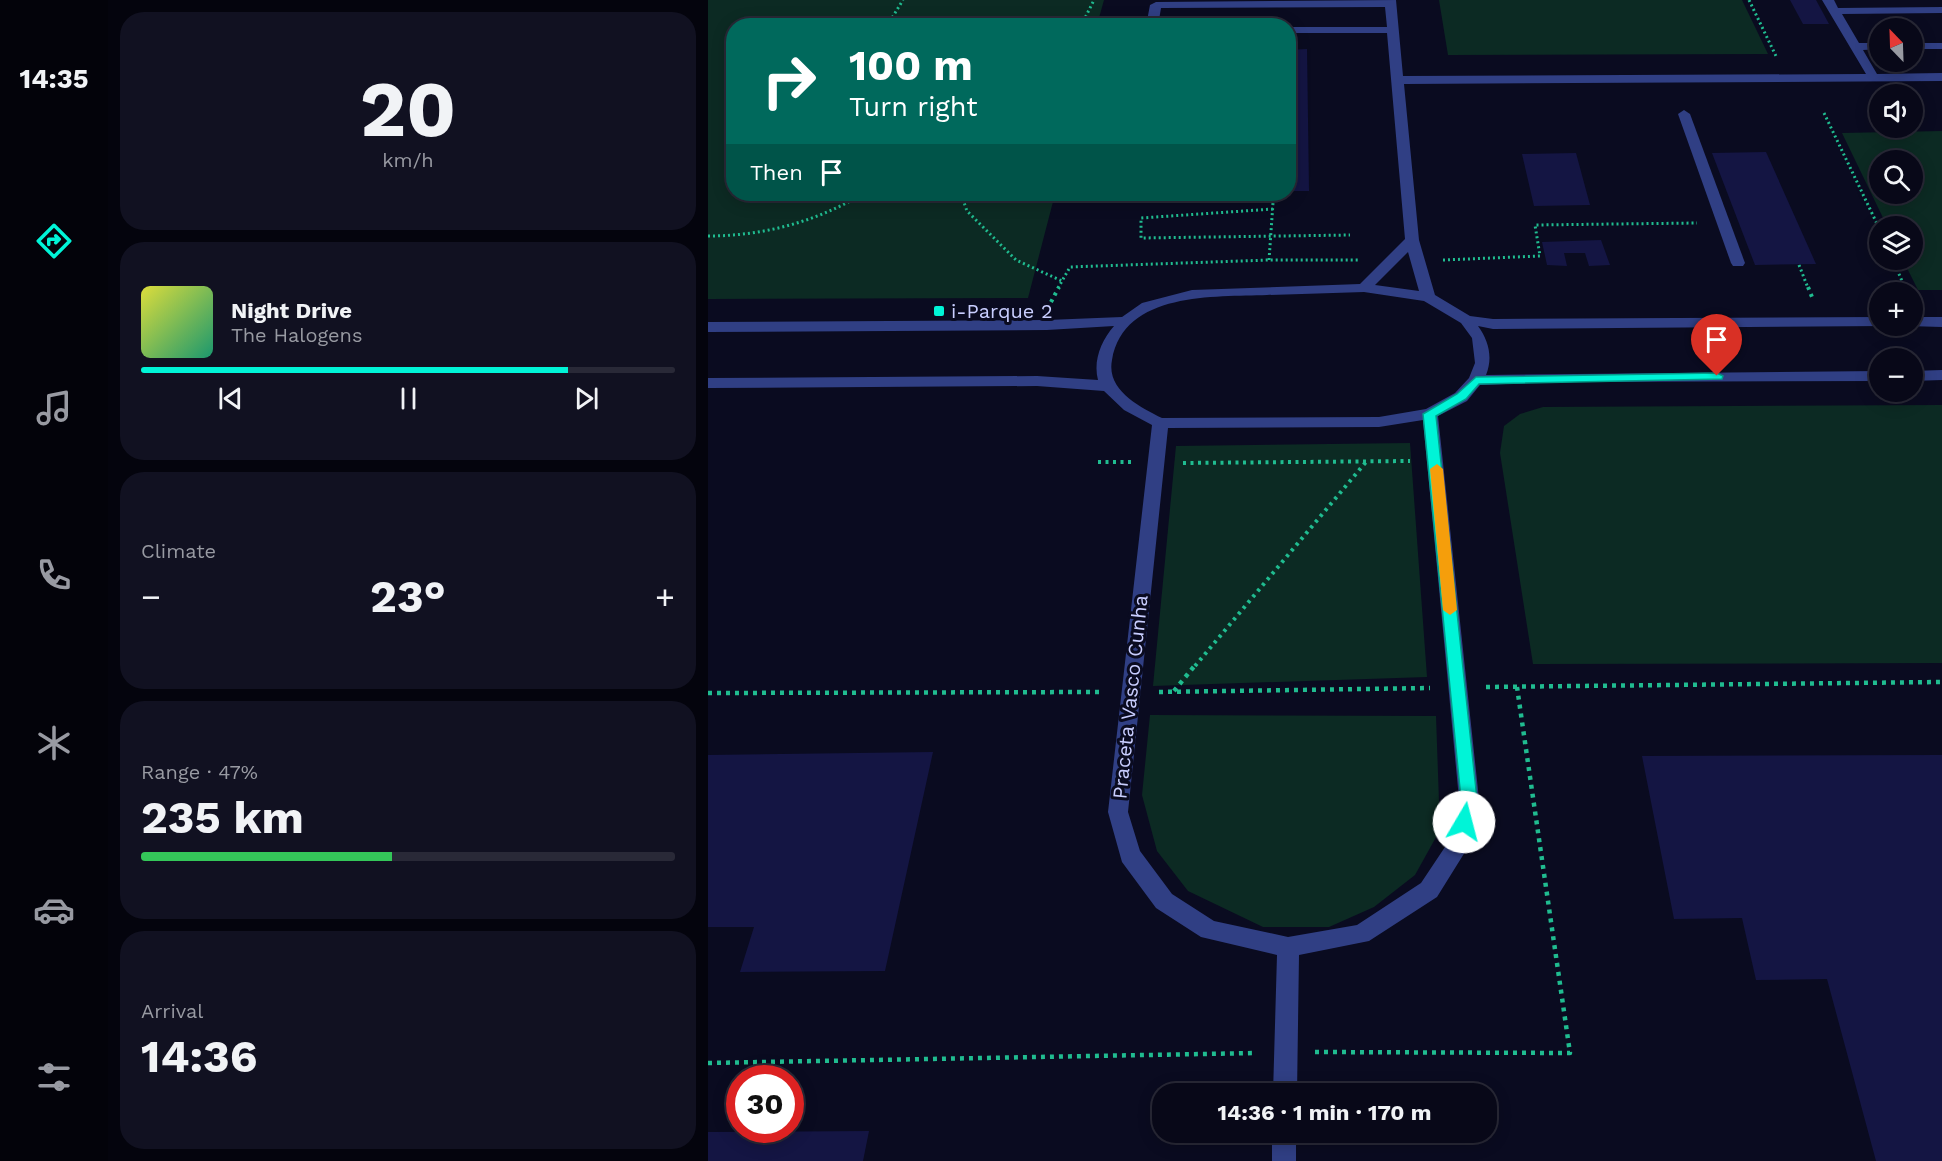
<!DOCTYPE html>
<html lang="en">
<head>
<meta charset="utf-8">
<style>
  body { margin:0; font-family:"Work Sans",sans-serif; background:#111121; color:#f1f3f6; height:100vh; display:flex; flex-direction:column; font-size:22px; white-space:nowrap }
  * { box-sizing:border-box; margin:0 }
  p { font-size:20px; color:#989aa2 }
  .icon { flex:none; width:33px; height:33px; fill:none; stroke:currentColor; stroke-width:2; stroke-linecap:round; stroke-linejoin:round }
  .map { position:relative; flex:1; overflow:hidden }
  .side { display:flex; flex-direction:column; gap:12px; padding:12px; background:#04040d; width:600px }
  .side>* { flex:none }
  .guide { position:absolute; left:18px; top:18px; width:570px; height:183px; border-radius:24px; box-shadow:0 3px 15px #0003,0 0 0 2px #292937; background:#00695c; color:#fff; overflow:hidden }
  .needle { width:39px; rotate:337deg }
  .controls { position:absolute; left:1161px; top:18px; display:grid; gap:12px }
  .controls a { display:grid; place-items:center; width:54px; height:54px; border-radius:50%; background:#080818; box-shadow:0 3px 15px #0003,0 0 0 2px #292937; font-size:30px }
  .speed { position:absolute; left:18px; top:1065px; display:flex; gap:12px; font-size:30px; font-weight:700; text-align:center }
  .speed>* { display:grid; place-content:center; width:78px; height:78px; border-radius:50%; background:#080818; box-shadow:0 3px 15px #0003,0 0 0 2px #292937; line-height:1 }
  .speed .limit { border:9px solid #d22; background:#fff; color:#111 }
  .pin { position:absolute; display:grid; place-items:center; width:51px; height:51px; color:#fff; margin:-62px -26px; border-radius:50% 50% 50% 0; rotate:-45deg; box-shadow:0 0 6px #0007 }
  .pin .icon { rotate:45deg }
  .me { position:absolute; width:66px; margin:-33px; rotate:8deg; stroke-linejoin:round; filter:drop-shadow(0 0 4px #0008) }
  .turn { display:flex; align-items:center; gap:21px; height:126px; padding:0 24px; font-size:27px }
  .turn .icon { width:78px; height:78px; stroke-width:2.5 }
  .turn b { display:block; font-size:42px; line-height:51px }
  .then { display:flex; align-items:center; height:57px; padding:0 24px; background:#0003; gap:12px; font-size:22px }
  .big { font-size:45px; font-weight:700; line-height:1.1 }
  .side .widget { flex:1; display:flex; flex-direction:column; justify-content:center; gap:9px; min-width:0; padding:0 21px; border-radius:24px; background:#111121 }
  .side .dial { align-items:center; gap:0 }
  .dial b { font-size:78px; line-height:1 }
  .song { display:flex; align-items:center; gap:18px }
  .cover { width:72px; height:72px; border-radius:9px; background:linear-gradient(135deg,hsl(60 70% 55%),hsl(160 70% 35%)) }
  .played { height:6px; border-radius:3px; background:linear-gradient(90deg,#00f4d7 80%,#292937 80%) }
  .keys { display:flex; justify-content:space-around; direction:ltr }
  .heat { display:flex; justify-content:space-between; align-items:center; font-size:33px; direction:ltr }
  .charge { height:9px; border-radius:4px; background:linear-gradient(90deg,#34c759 47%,#292937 0) }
  .trip { position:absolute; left:444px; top:1083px; width:345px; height:60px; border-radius:24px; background:#080818; box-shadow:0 3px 15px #0003,0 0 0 2px #292937; font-weight:700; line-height:60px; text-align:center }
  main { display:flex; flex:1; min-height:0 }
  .menu { display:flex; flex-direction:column; width:108px; justify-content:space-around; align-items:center; background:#03030a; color:#989aa2 }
  .menu .icon { width:42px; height:42px }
  .menu .on { color:#00f4d7 }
  .menu b { font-size:27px; color:#f1f3f6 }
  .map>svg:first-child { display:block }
  .green { fill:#0c2a23; fill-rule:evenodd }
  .building { fill:#141543 }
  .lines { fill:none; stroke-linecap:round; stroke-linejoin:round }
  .path-far2 { stroke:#20bc90; stroke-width:3; stroke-dasharray:2 3; stroke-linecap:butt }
  .path-far1 { stroke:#20bc90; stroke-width:4; stroke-dasharray:3 4.5; stroke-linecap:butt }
  .path { stroke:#20bc90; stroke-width:4.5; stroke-dasharray:4 5; stroke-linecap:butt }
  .minor { fill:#303f84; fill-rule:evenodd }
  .route { fill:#00f4d7; stroke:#009f8c; stroke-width:1.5 }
  .slow { fill:#f59e0b }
  .poi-dot { fill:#00f4d7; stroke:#0a0b20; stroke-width:2 }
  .labels { text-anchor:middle; stroke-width:6; stroke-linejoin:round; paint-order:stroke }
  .poi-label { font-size:20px; fill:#c9ceff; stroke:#0a0b20; text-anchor:start }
  .street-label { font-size:20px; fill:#c9ceff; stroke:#0a0b20 }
</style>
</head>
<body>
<main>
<nav class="menu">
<b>14:35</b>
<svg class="icon on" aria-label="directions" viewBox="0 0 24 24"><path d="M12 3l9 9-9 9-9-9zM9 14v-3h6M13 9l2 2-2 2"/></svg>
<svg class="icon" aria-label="music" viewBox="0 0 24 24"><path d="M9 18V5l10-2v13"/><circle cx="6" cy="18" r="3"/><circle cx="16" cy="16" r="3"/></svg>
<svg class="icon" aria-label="phone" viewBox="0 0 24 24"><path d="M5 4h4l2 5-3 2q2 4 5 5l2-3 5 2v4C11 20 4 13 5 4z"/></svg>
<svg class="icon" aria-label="climate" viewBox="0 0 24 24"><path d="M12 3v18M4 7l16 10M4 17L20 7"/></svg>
<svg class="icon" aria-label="car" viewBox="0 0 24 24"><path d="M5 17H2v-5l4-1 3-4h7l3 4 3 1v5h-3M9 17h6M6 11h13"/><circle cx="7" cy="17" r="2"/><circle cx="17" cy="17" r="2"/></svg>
<svg class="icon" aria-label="filters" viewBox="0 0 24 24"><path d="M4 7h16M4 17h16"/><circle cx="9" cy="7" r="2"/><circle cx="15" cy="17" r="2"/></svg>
</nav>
<section class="side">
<div class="widget dial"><b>20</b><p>km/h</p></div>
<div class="widget">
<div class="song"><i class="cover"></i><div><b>Night Drive</b><p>The Halogens</p></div></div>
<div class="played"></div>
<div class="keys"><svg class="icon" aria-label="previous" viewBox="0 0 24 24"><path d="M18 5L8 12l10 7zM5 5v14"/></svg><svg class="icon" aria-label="pause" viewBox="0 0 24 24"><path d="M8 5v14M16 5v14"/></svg><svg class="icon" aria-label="next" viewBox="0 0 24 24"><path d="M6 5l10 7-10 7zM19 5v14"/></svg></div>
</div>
<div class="widget"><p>Climate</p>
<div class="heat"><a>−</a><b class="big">23°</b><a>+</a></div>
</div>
<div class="widget"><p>Range · 47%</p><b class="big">235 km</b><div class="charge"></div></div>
<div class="widget"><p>Arrival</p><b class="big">14:36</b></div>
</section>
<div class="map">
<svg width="1234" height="1161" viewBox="0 0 1234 1161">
  <rect width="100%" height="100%" fill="#0a0b20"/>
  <g class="green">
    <path d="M 0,0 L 396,0 L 389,25 L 26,26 L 26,194 L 347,194 L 320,298 L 0,299 Z"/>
    <path d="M 731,0 L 1034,0 L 1060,54 L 740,55 Z"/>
    <path d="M 1234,131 L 1234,290 L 1210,290 L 1195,260 L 1204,260 L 1204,226 L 1179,226 L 1134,133 ZM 1172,160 L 1204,160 L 1204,194 L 1172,194 Z"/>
    <path d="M 1234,405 L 1234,663 L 825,664 L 792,453 L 796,426 L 812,414 L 835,407 Z"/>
    <path d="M 702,443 L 719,677 L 445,686 L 468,446 Z"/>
    <path d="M 442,715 L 728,716 L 732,830 L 707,875 L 666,907 L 621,927 L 555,927 L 480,891 L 449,851 L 434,795 Z"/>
  </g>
  <g class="building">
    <path d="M 1082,0 L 1108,0 L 1121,24 L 1095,24 Z"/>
    <path d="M 599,49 L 601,191 L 580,191 L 580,50 Z"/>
    <path d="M 1058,152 L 1108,264 L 1047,265 L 1004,153 Z"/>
    <path d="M 868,153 L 882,205 L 826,206 L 814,154 Z"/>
    <path d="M 893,240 L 902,265 L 881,266 L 877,253 L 856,253 L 859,266 L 839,265 L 834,242 Z"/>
    <path d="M 225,752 L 177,971 L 32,972 L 46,927 L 0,927 L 0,755 Z"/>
    <path d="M 1234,755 L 1234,1161 L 1168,1161 L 1119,979 L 1048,980 L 1034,918 L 966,919 L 934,756 Z"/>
    <path d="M 161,1131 L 155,1161 L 0,1161 L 0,1132 Z"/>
  </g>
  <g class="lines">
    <g class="path-far2">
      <path d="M 1041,0 L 1068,56"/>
      <path d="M 179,26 L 195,0"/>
      <path d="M 373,26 L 386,0"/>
      <path d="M 1116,113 L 1172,230"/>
      <path d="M 253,194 L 259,211 L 308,260 L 354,281"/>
      <path d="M 565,209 L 433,218 L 433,238 L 642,235"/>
      <path d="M 0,236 C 55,236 107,222 155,194"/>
      <path d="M 561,260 L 565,203"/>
      <path d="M 735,260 L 832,256 L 827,225 L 989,223"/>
      <path d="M 1185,260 L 1197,288"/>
      <path d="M 1091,265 L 1100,288"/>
      <path d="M 350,288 L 362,267 L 561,260 L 650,260"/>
    </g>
    <g class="path-far1">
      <path d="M 1100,287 L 1104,297"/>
      <path d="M 1197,287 L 1199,292"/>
      <path d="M 343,302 L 351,287"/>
      <path d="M 390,462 L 423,462"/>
      <path d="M 475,463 L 702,461"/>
      <path d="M 487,666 L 658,462"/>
    </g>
    <g class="path">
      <path d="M 778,687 L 1234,682"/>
      <path d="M 466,691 L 488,664"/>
      <path d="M 451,692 L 722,688"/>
      <path d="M 0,693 L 395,692"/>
      <path d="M 607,1052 L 862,1053 L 809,687"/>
      <path d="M 0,1063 L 548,1053"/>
    </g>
    <g class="minor">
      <path d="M 688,0 L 695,76 L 1158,74 L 1114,0 L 1126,0 L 1130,8 L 1234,7 L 1234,13 L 1134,14 L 1151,43 L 1172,43 L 1172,49 L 1155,50 L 1169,74 L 1234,73 L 1234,81 L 696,84 L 711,240 L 727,295 L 762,316 L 785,319 L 1172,317 L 1172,326 L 1176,326 L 785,329 L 770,326 C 781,341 785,358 778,375 L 1172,371 L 1172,381 L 847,382 L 772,385 L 759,401 L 730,416 L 771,799 L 762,844 L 729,897 L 661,941 L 591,955 L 589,1094 L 565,1094 L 569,955 L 493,937 L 448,908 L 414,862 L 400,812 L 444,425 L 416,410 L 396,391 L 329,386 L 0,388 L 0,378 L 329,376 L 390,380 C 385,361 393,341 406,326 L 339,330 L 0,332 L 0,322 L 339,320 L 414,317 L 434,303 L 484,290 L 652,284 L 697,239 L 679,33 L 580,33 L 580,27 L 679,27 L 677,7 L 453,8 L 450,26 L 438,26 L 442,5 L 448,2 ZM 700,252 L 711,291 L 667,285 ZM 656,292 L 716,301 L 753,323 L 764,338 L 767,363 L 761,378 L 747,393 L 718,409 L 671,417 L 454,418 C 432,407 398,390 404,360 C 416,291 507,297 559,295 C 592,294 624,293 656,292 ZM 715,420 L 751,799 L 741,841 L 713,883 L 649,925 L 580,937 L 506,921 L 464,894 L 432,851 L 420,812 L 460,428 L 671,427 Z"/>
      <rect x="1204" y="43" width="30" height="6"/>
      <path d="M 976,110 L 982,114 L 1037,263 L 1035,266 L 1025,266 L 1023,263 L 970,114 Z"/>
      <path d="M 1204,317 L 1234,317 L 1234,327 L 1200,326 L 1204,326 Z"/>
      <path d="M 1234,370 L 1234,380 L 1204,381 L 1204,371 Z"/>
      <rect x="564" y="1132" width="24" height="29"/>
    </g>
  </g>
  <path class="route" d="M 1009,373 L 1015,376 L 1014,379 L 771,384 L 758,399 L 728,416 L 769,799 L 762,827 L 750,827 L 748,822 L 753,799 L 715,414 L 749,394 L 768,377 Z"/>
  <path class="slow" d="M 729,464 L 735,469 L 749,610 L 742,615 L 735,610 L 722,469 Z"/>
  <rect class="poi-dot" x="225" y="305" width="12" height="12" rx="3"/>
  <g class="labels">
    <g class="poi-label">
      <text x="243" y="318">i-Parque 2</text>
    </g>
    <g class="street-label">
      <text transform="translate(422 697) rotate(-84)" y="7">Praceta Vasco Cunha</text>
    </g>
  </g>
</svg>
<div class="controls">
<a><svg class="needle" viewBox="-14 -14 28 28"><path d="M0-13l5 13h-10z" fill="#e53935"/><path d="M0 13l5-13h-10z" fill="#989aa2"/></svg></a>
<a><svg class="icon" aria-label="sound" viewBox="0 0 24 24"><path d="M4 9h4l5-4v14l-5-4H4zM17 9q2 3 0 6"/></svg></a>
<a><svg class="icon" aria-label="search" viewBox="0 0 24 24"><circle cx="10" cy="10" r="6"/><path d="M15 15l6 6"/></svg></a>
<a><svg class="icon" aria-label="layers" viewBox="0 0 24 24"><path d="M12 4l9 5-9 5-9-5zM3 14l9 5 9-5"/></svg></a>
<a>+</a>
<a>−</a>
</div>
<div class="speed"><div class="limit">30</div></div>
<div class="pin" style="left:1009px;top:376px;background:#d93025"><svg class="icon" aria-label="arrive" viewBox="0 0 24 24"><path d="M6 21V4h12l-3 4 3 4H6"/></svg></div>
<svg class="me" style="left:756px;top:822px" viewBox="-20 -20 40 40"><circle r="19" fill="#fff"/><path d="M0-13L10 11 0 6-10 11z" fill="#00f4d7"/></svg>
<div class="trip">14:36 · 1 min · 170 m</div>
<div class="guide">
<div class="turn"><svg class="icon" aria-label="right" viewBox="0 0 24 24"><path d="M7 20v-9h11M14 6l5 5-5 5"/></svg><div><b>100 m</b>Turn right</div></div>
<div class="then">Then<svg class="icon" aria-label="arrive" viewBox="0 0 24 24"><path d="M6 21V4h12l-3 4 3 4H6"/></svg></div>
</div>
</div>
</main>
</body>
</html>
